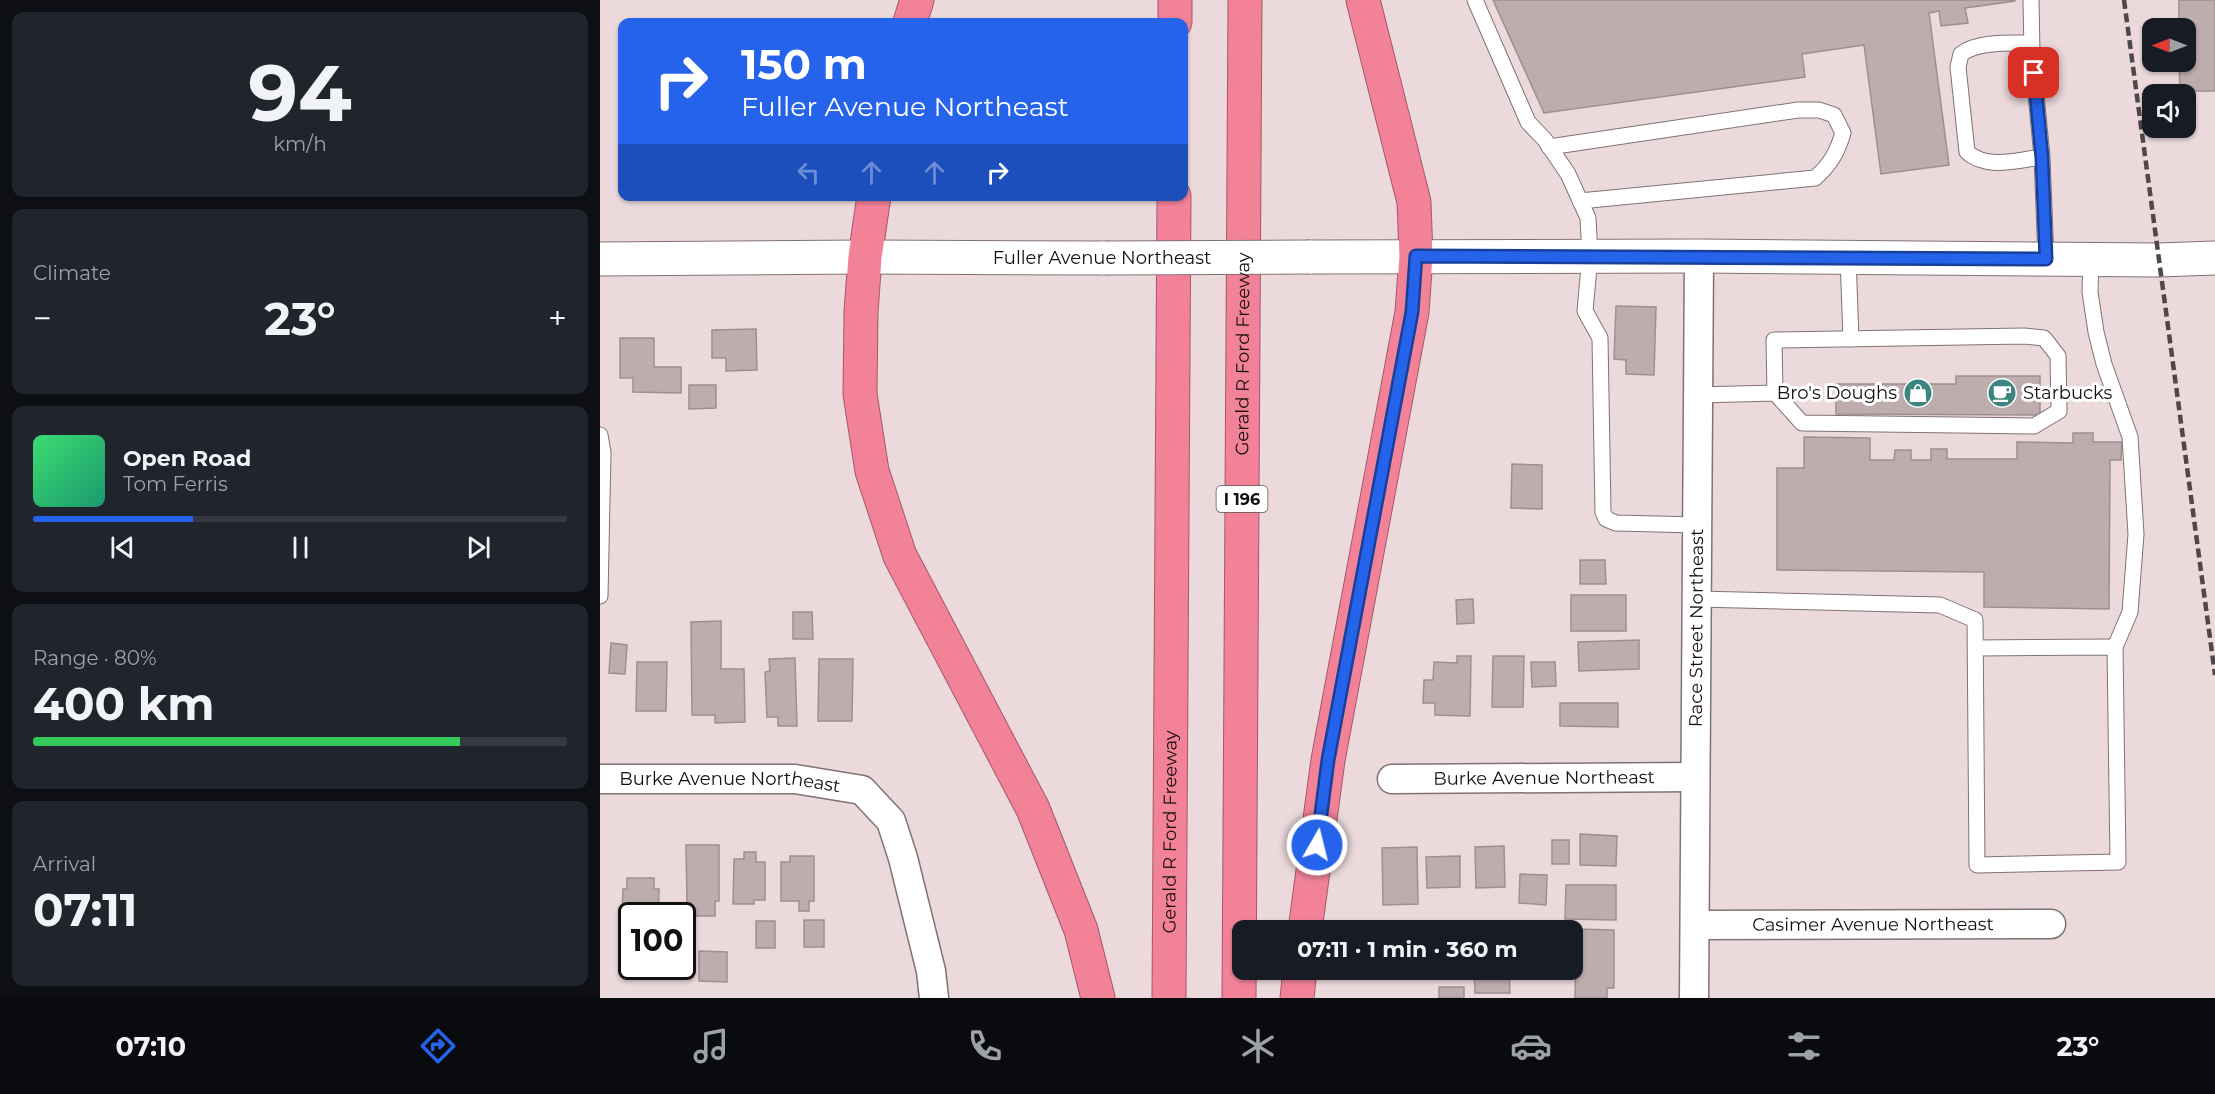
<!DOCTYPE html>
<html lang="en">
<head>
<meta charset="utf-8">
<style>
  body { margin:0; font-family:Montserrat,sans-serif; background:#20242c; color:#f1f3f6; height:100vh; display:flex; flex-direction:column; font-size:22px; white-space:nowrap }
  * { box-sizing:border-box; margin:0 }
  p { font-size:20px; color:#9ea1a6 }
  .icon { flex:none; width:33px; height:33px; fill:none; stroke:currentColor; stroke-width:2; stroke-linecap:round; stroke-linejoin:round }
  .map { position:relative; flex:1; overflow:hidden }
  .panel { display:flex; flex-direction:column; gap:12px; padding:12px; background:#0d0f14; width:600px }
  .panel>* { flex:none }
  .guide { position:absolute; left:18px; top:18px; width:570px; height:183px; border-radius:12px; box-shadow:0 2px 4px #0004; background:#2563eb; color:#fff; overflow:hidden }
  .needle { width:39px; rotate:270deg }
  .tools { position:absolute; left:1542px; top:18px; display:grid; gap:12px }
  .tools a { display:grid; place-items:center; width:54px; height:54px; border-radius:12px; background:#171b24; box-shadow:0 2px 4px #0004; font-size:30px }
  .speed { position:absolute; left:18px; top:902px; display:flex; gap:12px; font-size:30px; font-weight:700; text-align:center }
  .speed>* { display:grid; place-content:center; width:78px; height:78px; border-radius:50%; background:#171b24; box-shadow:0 2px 4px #0004; line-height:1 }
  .speed .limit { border:3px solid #111; border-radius:9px; background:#fff; color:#111 }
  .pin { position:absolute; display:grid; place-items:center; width:51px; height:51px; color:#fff; margin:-26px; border-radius:12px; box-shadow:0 3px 9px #0006 }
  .me { position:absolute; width:66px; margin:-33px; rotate:8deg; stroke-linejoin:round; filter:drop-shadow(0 0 4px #0008) }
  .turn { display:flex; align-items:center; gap:21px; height:126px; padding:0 24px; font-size:27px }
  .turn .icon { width:78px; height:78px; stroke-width:2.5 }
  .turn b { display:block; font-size:42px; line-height:51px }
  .lanes { display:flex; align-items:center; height:57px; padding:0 24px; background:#0003; justify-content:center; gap:30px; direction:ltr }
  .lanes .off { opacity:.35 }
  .big { font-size:45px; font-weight:700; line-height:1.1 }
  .panel .widget { flex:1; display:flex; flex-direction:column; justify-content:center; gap:9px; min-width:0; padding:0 21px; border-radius:12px; background:#20242c }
  .panel .dial { align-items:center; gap:0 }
  .dial b { font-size:78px; line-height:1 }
  .song { display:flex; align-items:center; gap:18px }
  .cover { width:72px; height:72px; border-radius:9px; background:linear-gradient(135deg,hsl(140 70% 55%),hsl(160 70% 35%)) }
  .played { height:6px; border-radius:3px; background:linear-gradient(90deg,#2563eb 30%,#363941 30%) }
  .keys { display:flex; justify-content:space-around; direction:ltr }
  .heat { display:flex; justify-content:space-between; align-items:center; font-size:33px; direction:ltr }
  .charge { height:9px; border-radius:4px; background:linear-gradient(90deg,#34c759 80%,#363941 0) }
  .trip { position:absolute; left:632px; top:920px; width:351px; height:60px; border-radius:12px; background:#171b24; box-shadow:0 2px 4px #0004; font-weight:700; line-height:60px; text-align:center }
  .dock { display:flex; height:96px; justify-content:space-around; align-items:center; background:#090b0e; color:#9ea1a6 }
  .dock .icon { width:42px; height:42px }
  .dock .selected { color:#2563eb }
  .dock b { font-size:27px; color:#f1f3f6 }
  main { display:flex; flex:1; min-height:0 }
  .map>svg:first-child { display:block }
  .building { fill:#beadaf; stroke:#9f8f91; stroke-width:1.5 }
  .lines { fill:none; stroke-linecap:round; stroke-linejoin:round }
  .lane-casing { stroke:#827275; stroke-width:17 }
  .street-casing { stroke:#827275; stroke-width:31 }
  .secondary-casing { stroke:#827275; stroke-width:35 }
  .highway-casing { stroke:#a45968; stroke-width:35 }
  .lane { stroke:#fff; stroke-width:15 }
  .street { stroke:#fff; stroke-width:28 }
  .secondary { stroke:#fff; stroke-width:33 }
  .highway { stroke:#f28298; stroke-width:33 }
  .rail { stroke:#514749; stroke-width:4.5; stroke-dasharray:9 4.5; stroke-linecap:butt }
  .secondary-bridge-casing { stroke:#827275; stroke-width:35; stroke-linecap:butt }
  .secondary-bridge { stroke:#fff; stroke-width:33 }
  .route-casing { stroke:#184099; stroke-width:15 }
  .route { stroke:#2563eb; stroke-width:10 }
  .labels { text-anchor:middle; stroke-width:6; stroke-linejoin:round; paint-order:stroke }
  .shield { fill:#fff; stroke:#5a5657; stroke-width:1.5 }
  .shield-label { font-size:16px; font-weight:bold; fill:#140e0f }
  .street-label { font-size:18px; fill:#140e0f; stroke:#fff }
  .poi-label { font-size:18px; fill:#140e0f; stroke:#fff; text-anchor:end }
</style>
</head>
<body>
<main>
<section class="panel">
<div class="widget dial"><b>94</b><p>km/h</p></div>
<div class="widget"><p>Climate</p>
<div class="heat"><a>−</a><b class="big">23°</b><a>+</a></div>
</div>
<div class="widget">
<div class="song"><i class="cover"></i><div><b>Open Road</b><p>Tom Ferris</p></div></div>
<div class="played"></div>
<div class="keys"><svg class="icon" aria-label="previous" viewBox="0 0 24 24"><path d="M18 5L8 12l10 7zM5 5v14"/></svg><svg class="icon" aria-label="pause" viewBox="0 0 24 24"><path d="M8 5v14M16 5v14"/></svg><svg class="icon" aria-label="next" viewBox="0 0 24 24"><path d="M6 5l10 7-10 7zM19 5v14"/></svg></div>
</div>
<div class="widget"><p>Range · 80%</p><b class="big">400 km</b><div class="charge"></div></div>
<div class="widget"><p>Arrival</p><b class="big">07:11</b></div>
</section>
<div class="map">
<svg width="1615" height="998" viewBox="0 0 1615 998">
  <rect width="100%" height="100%" fill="#ebd9dc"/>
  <g class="building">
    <path d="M 893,0 L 1415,0 L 1415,1 L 1365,8 L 1368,23 L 1341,26 L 1339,11 L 1329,13 L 1349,165 L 1281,174 L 1264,45 L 1202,54 L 1205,77 L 944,113 Z"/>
    <path d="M 1579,0 L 1615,0 L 1615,91 L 1580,91 L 1579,62 L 1586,62 L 1586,28 L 1579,28 Z"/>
    <path d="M 1016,306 L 1056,307 L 1054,375 L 1026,374 L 1026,360 L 1014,359 Z"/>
    <path d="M 156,329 L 157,370 L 126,371 L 126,358 L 112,358 L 112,330 Z"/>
    <path d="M 20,338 L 54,338 L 54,367 L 81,367 L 81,393 L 33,392 L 33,378 L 20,378 Z"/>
    <path d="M 1356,376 L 1440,376 L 1440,415 L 1236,414 L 1236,384 L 1356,384 Z"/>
    <path d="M 89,385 L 116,385 L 116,408 L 89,409 Z"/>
    <path d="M 1473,433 L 1493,433 L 1493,442 L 1522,442 L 1521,460 L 1510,460 L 1509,609 L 1384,607 L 1384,572 L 1177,570 L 1177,468 L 1204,468 L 1204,437 L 1270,438 L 1270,460 L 1294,460 L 1295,450 L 1311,450 L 1311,460 L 1331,460 L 1331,449 L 1347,449 L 1347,459 L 1417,459 L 1417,442 L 1473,443 Z"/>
    <path d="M 912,464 L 942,465 L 942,509 L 911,508 Z"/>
    <path d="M 980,560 L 1005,560 L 1006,584 L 980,584 Z"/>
    <rect x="971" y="595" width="55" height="36"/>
    <path d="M 873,599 L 874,623 L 857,624 L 856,600 Z"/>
    <path d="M 193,612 L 212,612 L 213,639 L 193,639 Z"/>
    <path d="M 121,621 L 121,669 L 144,669 L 145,722 L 115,723 L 115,715 L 92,715 L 91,622 Z"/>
    <path d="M 1039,640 L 1039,669 L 979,671 L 978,642 Z"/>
    <path d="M 11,643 L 27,645 L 25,674 L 9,673 Z"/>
    <path d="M 857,656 L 871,656 L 870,716 L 835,715 L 835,703 L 823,703 L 824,680 L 833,680 L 834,662 L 857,663 Z"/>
    <path d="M 893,656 L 924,656 L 923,707 L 892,707 Z"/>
    <path d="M 195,658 L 197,726 L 178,726 L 178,717 L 167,717 L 165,672 L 170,671 L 169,659 Z"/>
    <path d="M 219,659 L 253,659 L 252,721 L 218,721 Z"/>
    <path d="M 37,662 L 67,662 L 66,711 L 36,711 Z"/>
    <path d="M 931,662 L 955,662 L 956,686 L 932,687 Z"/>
    <path d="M 960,703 L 1018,703 L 1018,727 L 960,726 Z"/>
    <path d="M 980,834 L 1017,836 L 1016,866 L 980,865 Z"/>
    <rect x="952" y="840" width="17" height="24"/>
    <path d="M 86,845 L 119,845 L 119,901 L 115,901 L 115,916 L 91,916 L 91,903 L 87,903 Z"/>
    <path d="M 904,846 L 905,887 L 876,888 L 875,847 Z"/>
    <path d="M 817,847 L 818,904 L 783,905 L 782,848 Z"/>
    <path d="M 144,852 L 156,852 L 156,862 L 165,862 L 165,900 L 154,900 L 154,904 L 133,904 L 134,859 L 144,859 Z"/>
    <path d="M 190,856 L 214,856 L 214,901 L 209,901 L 209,911 L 199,911 L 199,901 L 181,901 L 181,862 L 190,862 Z"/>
    <path d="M 860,856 L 860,887 L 827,888 L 826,857 Z"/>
    <path d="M 920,874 L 947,875 L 946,905 L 919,903 Z"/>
    <path d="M 27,878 L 54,878 L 54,889 L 59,889 L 58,915 L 32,915 L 32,939 L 21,938 L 23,889 L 27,889 Z"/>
    <path d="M 966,885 L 1016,885 L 1016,920 L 965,919 Z"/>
    <rect x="204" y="920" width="20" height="27"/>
    <rect x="156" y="921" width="19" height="27"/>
    <path d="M 976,929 L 1014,930 L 1014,988 L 1007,988 L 1007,998 L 975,998 Z"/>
    <path d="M 99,951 L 127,952 L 127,982 L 99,981 Z"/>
    <path d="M 874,969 L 909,969 L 910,993 L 875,993 Z"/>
    <rect x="839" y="987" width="25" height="11"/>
  </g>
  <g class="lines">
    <g class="lane-casing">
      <g id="lane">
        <path d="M 875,0 L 928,122 L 945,140 L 968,174 L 988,218 L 990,256 L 985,311 L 1000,338 L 1003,512 L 1006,519 L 1016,523 L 1097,525"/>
        <path d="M 1431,0 L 1432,52"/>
        <path d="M 949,147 L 1198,110 L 1219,110 L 1234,115 L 1243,133 C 1237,153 1230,165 1215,178 L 980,201"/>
        <path d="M 1442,157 C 1418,160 1387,170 1367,152 L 1358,67 L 1361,54 C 1377,42 1405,43 1425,43 L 1432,52 L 1442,157 L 1446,259"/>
        <path d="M 1248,257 L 1251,339"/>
        <path d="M 1491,259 L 1490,292 L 1496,332 L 1504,364 L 1530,437 L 1536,534 L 1530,612 L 1515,647"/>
        <path d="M 1098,395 L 1175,393 L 1174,340 L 1424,336 L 1444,338 L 1458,356 L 1459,411 L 1434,426 L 1202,423 L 1175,393"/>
        <path d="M 0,435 L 3,452 L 0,596"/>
        <path d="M 1097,599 L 1340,605 L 1375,620 L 1377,865 L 1518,862 L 1515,647 L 1377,648"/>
      </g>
    </g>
    <g class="street-casing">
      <g id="street">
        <path id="s1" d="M 0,779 L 195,779 L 262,790 L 291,821 L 303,858 L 331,971 L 334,998"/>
        <path id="s2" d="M 792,779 L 1095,777"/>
        <path id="s3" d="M 1095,925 L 1451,924"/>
        <path id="s4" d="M 1094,998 L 1099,256"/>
      </g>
    </g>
    <g class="secondary-casing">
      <g id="secondary">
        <path d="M 709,257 L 1099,256 L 1559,260 L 1615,258"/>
        <path d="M 0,259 L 265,257 L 505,258"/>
      </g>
    </g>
    <g class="highway-casing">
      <g id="highway">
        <path d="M 310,22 L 317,0"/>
        <path d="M 575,22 L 575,0"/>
        <path d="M 274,196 L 265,257 L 261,312 L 260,394 L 272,471 L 300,556 L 433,809 L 481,930 L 498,998"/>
        <path d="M 705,930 L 728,760 L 812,312 L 816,256 L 814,202 L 763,0"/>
        <path id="s5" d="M 569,998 L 574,196"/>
        <path id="s6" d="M 639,998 L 645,0"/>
        <path d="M 697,998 L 700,969"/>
      </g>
    </g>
    <use href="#lane" class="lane"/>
    <use href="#street" class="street"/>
    <use href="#secondary" class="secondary"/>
    <use href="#highway" class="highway"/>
    <path class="rail" d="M 1524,0 L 1615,675"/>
    <g class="secondary-bridge-casing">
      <path id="secondary-bridge" d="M 505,258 L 709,257"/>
    </g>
    <use href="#secondary-bridge" class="secondary-bridge"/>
  </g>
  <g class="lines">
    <g class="route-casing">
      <path id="route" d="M 717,845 L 728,760 L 812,312 L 816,256 L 1446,259 L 1442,158 L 1434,73"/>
    </g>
    <use href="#route" class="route"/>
  </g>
  <defs>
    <g id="shop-disc" transform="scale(1.5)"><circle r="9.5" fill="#3d857f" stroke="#fff"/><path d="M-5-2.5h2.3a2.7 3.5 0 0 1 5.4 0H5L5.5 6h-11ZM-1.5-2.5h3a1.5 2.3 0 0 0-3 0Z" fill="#fff"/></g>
    <g id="cafe-disc" transform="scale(1.5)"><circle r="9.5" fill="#3d857f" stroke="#fff"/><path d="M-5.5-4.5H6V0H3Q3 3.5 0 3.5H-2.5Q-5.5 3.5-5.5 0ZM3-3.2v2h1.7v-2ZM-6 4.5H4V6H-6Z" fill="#fff"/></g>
  </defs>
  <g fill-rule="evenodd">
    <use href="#shop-disc" x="1318" y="393"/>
    <use href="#cafe-disc" x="1402" y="393"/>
  </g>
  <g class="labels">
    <rect class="shield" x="616.5" y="486" width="51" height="26" rx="4.5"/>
    <g class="shield-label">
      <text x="642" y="505">I 196</text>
    </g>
    <g class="street-label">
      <text x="502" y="264">Fuller Avenue Northeast</text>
      <text dy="6" stroke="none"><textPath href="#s6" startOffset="644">Gerald R Ford Freeway</textPath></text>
      <text dy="6" stroke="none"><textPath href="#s4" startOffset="370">Race Street Northeast</textPath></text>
      <text dy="6" stroke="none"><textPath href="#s2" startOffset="152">Burke Avenue Northeast</textPath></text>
      <text dy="6" stroke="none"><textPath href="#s1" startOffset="130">Burke Avenue Northeast</textPath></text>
      <text dy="6" stroke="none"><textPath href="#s5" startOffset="166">Gerald R Ford Freeway</textPath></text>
      <text dy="6" stroke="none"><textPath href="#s3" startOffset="178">Casimer Avenue Northeast</textPath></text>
    </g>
    <g class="poi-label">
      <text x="1297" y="399">Bro's Doughs</text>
      <text x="1423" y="399" text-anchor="start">Starbucks</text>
    </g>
  </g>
</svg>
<div class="tools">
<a><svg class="needle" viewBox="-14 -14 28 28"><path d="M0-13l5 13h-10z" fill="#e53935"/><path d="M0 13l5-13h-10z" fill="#9ea1a6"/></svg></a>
<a><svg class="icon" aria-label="sound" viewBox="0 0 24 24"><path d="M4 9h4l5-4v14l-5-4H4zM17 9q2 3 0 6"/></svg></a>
</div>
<div class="speed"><div class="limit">100</div></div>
<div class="pin" style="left:1434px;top:73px;background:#d93025"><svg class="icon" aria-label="arrive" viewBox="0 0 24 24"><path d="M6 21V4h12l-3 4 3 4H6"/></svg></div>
<svg class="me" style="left:717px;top:845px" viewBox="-20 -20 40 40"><circle r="17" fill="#2563eb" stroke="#fff" stroke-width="3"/><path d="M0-11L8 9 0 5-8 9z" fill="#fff"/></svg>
<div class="trip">07:11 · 1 min · 360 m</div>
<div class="guide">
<div class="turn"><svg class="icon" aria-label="right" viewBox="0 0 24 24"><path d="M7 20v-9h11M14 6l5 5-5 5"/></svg><div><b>150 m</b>Fuller Avenue Northeast</div></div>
<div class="lanes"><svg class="icon off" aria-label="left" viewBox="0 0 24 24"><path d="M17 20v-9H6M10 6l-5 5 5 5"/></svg><svg class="icon off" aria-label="ahead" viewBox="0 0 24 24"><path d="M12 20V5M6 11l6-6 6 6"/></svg><svg class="icon off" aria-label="ahead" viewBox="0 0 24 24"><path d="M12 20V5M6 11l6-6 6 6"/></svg><svg class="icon" aria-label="right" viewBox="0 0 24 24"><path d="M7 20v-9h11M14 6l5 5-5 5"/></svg></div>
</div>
</div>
</main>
<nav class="dock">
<b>07:10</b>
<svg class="icon selected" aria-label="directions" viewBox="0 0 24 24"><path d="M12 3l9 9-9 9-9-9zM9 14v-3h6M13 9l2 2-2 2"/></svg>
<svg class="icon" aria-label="music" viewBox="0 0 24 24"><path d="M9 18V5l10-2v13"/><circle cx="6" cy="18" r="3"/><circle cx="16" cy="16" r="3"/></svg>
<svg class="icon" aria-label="phone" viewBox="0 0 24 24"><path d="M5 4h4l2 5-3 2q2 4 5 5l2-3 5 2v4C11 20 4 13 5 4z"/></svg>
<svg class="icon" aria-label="climate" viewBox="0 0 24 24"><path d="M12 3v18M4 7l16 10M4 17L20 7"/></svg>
<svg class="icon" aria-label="car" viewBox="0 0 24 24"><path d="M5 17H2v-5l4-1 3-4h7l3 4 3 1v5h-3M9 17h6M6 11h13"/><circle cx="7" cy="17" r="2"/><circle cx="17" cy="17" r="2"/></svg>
<svg class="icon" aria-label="filters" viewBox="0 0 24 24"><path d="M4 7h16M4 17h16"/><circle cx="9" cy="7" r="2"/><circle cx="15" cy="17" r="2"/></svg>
<b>23°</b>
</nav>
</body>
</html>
